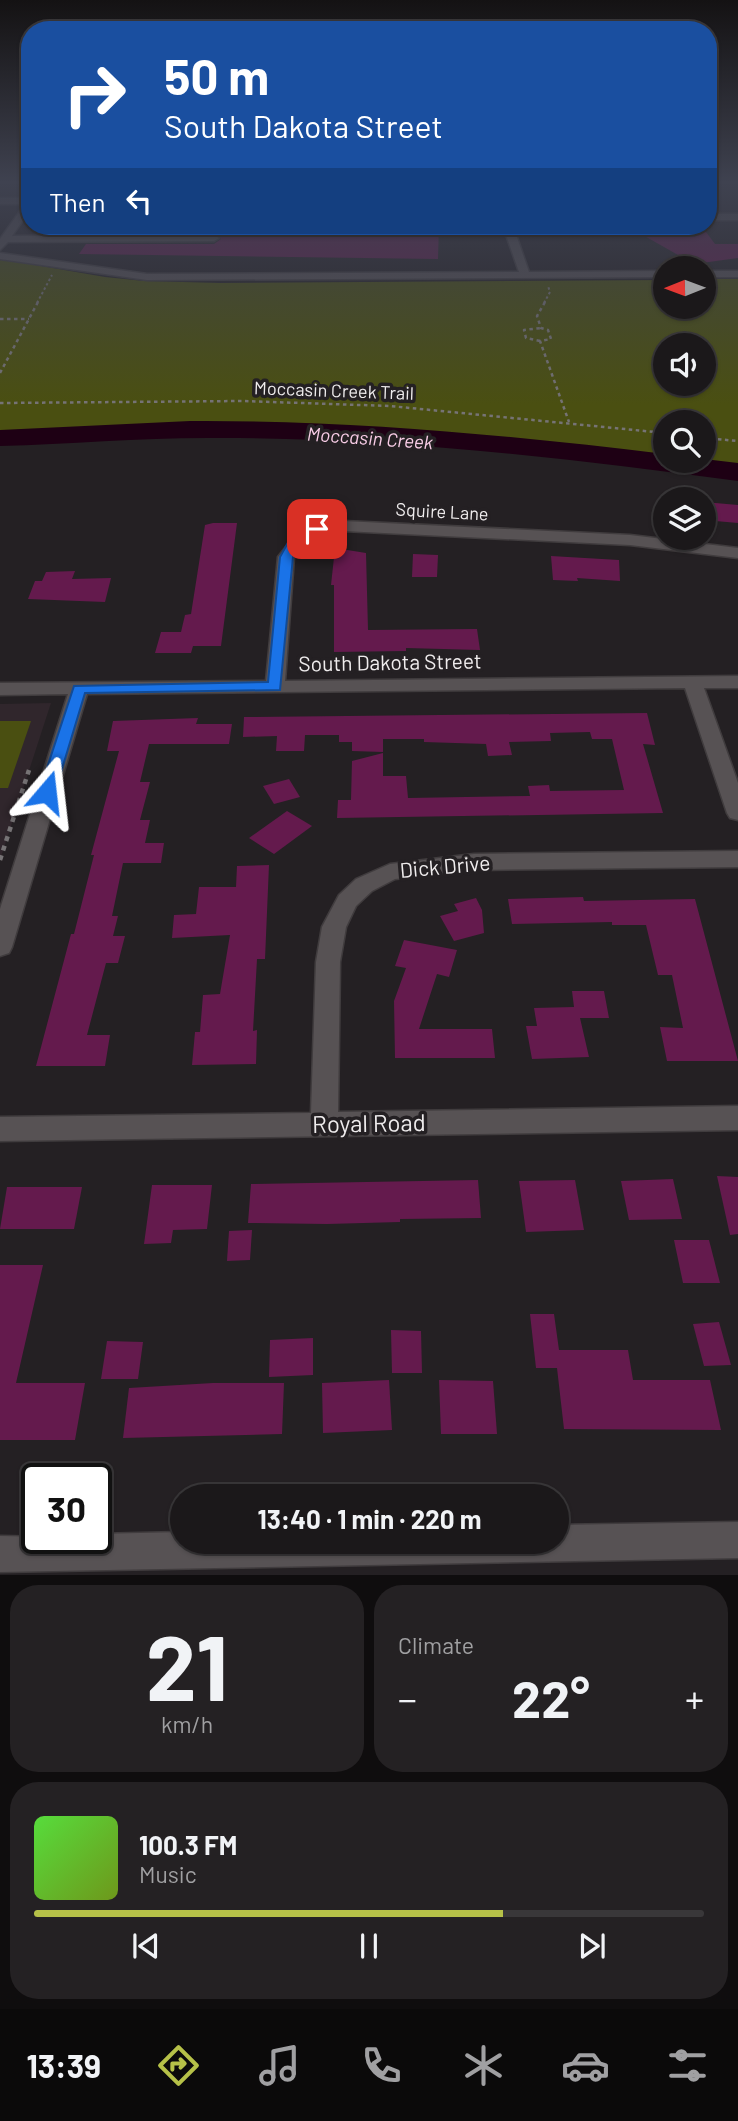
<!DOCTYPE html>
<html lang="en">
<head>
<meta charset="utf-8">
<style>
  body { margin:0; font-family:Barlow,sans-serif; background:#242123; color:#f1f3f6; height:100vh; display:flex; flex-direction:column; font-size:26px; white-space:nowrap }
  * { box-sizing:border-box; margin:0 }
  p { font-size:23px; color:#a0a0a2 }
  .icon { flex:none; width:38px; height:38px; fill:none; stroke:currentColor; stroke-width:2; stroke-linecap:round; stroke-linejoin:round }
  .map { position:relative; height:1575px; overflow:hidden }
  .drawer { display:flex; flex-direction:column; gap:10px; padding:10px; background:#0f0d0e; flex:1 }
  .drawer>* { flex:none }
  .guide { position:absolute; left:21px; top:21px; width:696px; height:214px; border-radius:28px; box-shadow:0 2px 5px #0004,0 0 0 2px #393739; background:#1a4fa0; color:#fff; overflow:hidden }
  .needle { width:46px; rotate:269deg }
  .tools { position:absolute; left:653px; top:256px; display:grid; gap:14px }
  .tools a { display:grid; place-items:center; width:63px; height:63px; border-radius:50%; background:#1b181a; box-shadow:0 2px 5px #0004,0 0 0 2px #393739; font-size:35px }
  .speed { position:absolute; left:21px; top:1463px; display:flex; gap:14px; font-size:35px; font-weight:700; text-align:center }
  .speed>* { display:grid; place-content:center; width:91px; height:91px; border-radius:50%; background:#1b181a; box-shadow:0 2px 5px #0004,0 0 0 2px #393739; line-height:1 }
  .speed .limit { border:4px solid #111; border-radius:10px; background:#fff; color:#111 }
  .pin { position:absolute; display:grid; place-items:center; width:60px; height:60px; color:#fff; margin:-30px; border-radius:14px; box-shadow:0 4px 10px #0006 }
  .me { position:absolute; width:77px; margin:-38px; rotate:17deg; stroke-linejoin:round; filter:drop-shadow(0 0 5px #0008) }
  .turn { display:flex; align-items:center; gap:24px; height:147px; padding:0 28px; font-size:32px }
  .turn .icon { width:91px; height:91px; stroke-width:2.5 }
  .turn b { display:block; font-size:49px; line-height:60px }
  .then { display:flex; align-items:center; height:66px; padding:0 28px; background:#0003; gap:14px; font-size:26px }
  .big { font-size:52px; font-weight:700; line-height:1.1 }
  .drawer .tile { flex:1; display:flex; flex-direction:column; justify-content:center; gap:10px; min-width:0; padding:0 24px; border-radius:28px; background:#242123 }
  .drawer .dial { align-items:center; gap:0 }
  .dial b { font-size:91px; line-height:1 }
  .song { display:flex; align-items:center; gap:21px }
  .cover { width:84px; height:84px; border-radius:10px; background:linear-gradient(135deg,hsl(110 70% 55%),hsl(80 70% 35%)) }
  .played { height:7px; border-radius:4px; background:linear-gradient(90deg,#b6c148 70%,#393739 70%) }
  .keys { display:flex; justify-content:space-around; direction:ltr }
  .heat { display:flex; justify-content:space-between; align-items:center; font-size:38px; direction:ltr }
  .drawer .tiles { flex:1; display:grid; gap:10px; grid-template-columns:1fr 1fr }
  .tile:last-child { grid-column:span 2 }
  .trip { position:absolute; left:170px; top:1484px; width:399px; height:70px; border-radius:35px; background:#1b181a; box-shadow:0 2px 5px #0004,0 0 0 2px #393739; font-weight:700; line-height:70px; text-align:center }
  .dock { display:flex; height:112px; justify-content:space-around; align-items:center; background:#0b0a0a; color:#a0a0a2 }
  .dock .icon { width:49px; height:49px }
  .dock .on { color:#b6c148 }
  .dock b { font-size:32px; color:#f1f3f6 }
  .map>svg:first-child { display:block }
  .built { fill:#30262c }
  .green { fill:#4a4f11; fill-rule:evenodd }
  .lines { fill:none; stroke-linecap:round; stroke-linejoin:round }
  .river { fill:#1e0014; fill-rule:evenodd }
  .building { fill:#641a4d }
  .minor-casing { stroke:#403c3e; stroke-width:3 }
  .path-far2 { stroke:#767375; stroke-width:2; stroke-dasharray:2.5 2.5; stroke-linecap:butt }
  .path-far1 { stroke:#767375; stroke-width:2.5; stroke-dasharray:3.5 3.5; stroke-linecap:butt }
  .path { stroke:#767375; stroke-width:4.5; stroke-dasharray:5 5; stroke-linecap:butt }
  .minor { fill:#575254; fill-rule:evenodd }
  .route { fill:#1a73e8; stroke:#114b97; stroke-width:2 }
  .labels { text-anchor:middle; stroke-width:7; stroke-linejoin:round; paint-order:stroke }
  .far-street-label { font-size:18px; fill:#efeced; stroke:#242023 }
  .far-water-label { font-size:19px; font-style:italic; fill:#f9cde7; stroke:#242023 }
  .street-label { font-size:21px; fill:#efeced; stroke:#242023 }
  .near-street-label { font-size:24px; fill:#efeced; stroke:#242023 }
</style>
</head>
<body>
<div class="map">
<svg width="738" height="1575" viewBox="0 0 738 1575">
  <rect width="100%" height="100%" fill="#242023"/>
  <path class="built" d="M 51,703 L 50,706 L 0,860 L 0,704 Z"/>
  <g class="green">
    <path d="M 0,259 L 105,277 L 144,281 L 220,283 L 665,280 L 665,306 L 704,306 L 704,279 L 738,279 L 738,472 L 609,454 L 254,430 L 114,432 L 0,438 ZM 665,345 L 704,345 L 704,383 L 665,383 ZM 665,422 L 704,422 L 704,460 L 665,460 Z"/>
    <path d="M 0,721 L 31,721 L 8,788 L 0,788 Z"/>
  </g>
  <g class="lines">
    <path class="river" d="M 190,421 C 349,420 508,435 665,454 L 665,460 L 704,459 L 738,463 L 738,481 C 567,458 395,438 222,438 C 148,437 74,444 0,446 L 0,430 Z"/>
  </g>
  <g class="building">
    <path d="M 99,226 L 439,226 L 438,259 L 79,254 L 86,244 L 214,244 L 221,239 L 214,232 L 94,233 Z"/>
    <path d="M 673,228 L 703,228 L 715,244 L 738,244 L 738,258 L 694,264 L 641,234 L 676,233 Z"/>
    <path d="M 704,502 L 738,505 L 738,523 L 704,520 Z"/>
    <path d="M 213,523 L 237,523 L 221,646 L 193,646 L 191,653 L 155,653 L 161,632 L 181,632 L 185,615 L 191,614 L 205,525 Z"/>
    <path d="M 335,548 L 366,553 L 368,630 L 477,629 L 480,650 L 406,648 L 406,651 L 334,652 L 334,585 L 331,585 Z"/>
    <path d="M 413,554 L 438,555 L 437,577 L 412,577 Z"/>
    <path d="M 551,556 L 619,560 L 620,581 L 577,578 L 578,581 L 553,580 Z"/>
    <path d="M 75,571 L 72,579 L 111,578 L 105,602 L 28,599 L 35,581 L 42,581 L 46,572 Z"/>
    <path d="M 647,713 L 655,745 L 643,744 L 663,813 L 337,818 L 338,800 L 351,800 L 352,761 L 383,753 L 383,776 L 406,776 L 408,798 L 530,796 L 528,786 L 549,785 L 550,791 L 624,790 L 612,739 L 592,739 L 590,732 L 550,733 L 551,741 L 509,742 L 512,755 L 488,756 L 486,744 L 424,742 L 424,739 L 383,739 L 383,752 L 352,751 L 352,742 L 339,742 L 339,735 L 305,735 L 304,751 L 276,751 L 277,736 L 243,737 L 244,717 Z"/>
    <path d="M 198,718 L 196,724 L 232,724 L 229,744 L 149,744 L 140,782 L 150,782 L 140,820 L 150,820 L 145,843 L 164,843 L 161,863 L 123,863 L 112,916 L 118,916 L 113,936 L 125,936 L 118,963 L 106,963 L 87,1035 L 110,1035 L 105,1066 L 36,1066 L 71,934 L 74,934 L 94,855 L 91,855 L 119,751 L 107,751 L 113,721 Z"/>
    <path d="M 289,779 L 300,797 L 274,804 L 263,786 Z"/>
    <path d="M 287,811 L 312,826 L 274,854 L 249,838 Z"/>
    <path d="M 269,865 L 265,959 L 257,959 L 253,1031 L 257,1030 L 256,1064 L 192,1065 L 195,1032 L 200,1032 L 203,995 L 220,994 L 230,935 L 172,938 L 174,915 L 196,914 L 199,887 L 236,887 L 237,866 Z"/>
    <path d="M 583,897 L 584,901 L 695,899 L 738,1061 L 667,1061 L 660,1027 L 683,1028 L 672,975 L 658,975 L 646,925 L 612,925 L 612,922 L 512,924 L 508,899 Z"/>
    <path d="M 476,898 L 482,910 L 484,933 L 454,941 L 440,916 L 458,911 L 454,904 Z"/>
    <path d="M 404,940 L 457,950 L 449,977 L 437,974 L 419,1029 L 492,1029 L 495,1058 L 395,1058 L 394,1001 L 406,968 L 395,966 Z"/>
    <path d="M 572,991 L 604,991 L 609,1018 L 580,1018 L 589,1057 L 532,1059 L 526,1026 L 537,1026 L 534,1008 L 574,1007 Z"/>
    <path d="M 717,1176 L 738,1177 L 738,1234 L 730,1235 Z"/>
    <path d="M 673,1179 L 682,1219 L 629,1220 L 621,1181 Z"/>
    <path d="M 478,1180 L 481,1218 L 400,1219 L 400,1222 L 327,1224 L 248,1223 L 251,1184 Z"/>
    <path d="M 575,1180 L 584,1230 L 526,1232 L 519,1181 Z"/>
    <path d="M 152,1185 L 212,1185 L 207,1229 L 173,1230 L 171,1243 L 144,1244 Z"/>
    <path d="M 7,1187 L 82,1187 L 74,1229 L 0,1229 Z"/>
    <path d="M 252,1230 L 250,1260 L 227,1261 L 229,1231 Z"/>
    <path d="M 674,1240 L 709,1240 L 720,1283 L 683,1283 Z"/>
    <path d="M 0,1265 L 43,1265 L 16,1383 L 85,1383 L 75,1440 L 0,1440 Z"/>
    <path d="M 530,1314 L 554,1314 L 559,1350 L 628,1350 L 633,1380 L 710,1380 L 721,1430 L 564,1429 L 557,1368 L 536,1368 Z"/>
    <path d="M 719,1322 L 731,1365 L 704,1366 L 693,1324 Z"/>
    <path d="M 391,1330 L 421,1331 L 422,1373 L 392,1373 Z"/>
    <path d="M 313,1338 L 313,1375 L 269,1377 L 270,1340 Z"/>
    <path d="M 107,1341 L 143,1342 L 138,1379 L 101,1379 Z"/>
    <path d="M 389,1380 L 392,1430 L 323,1433 L 322,1383 Z"/>
    <path d="M 439,1380 L 493,1381 L 497,1434 L 441,1434 Z"/>
    <path d="M 213,1383 L 284,1383 L 282,1434 L 123,1438 L 129,1388 Z"/>
  </g>
  <g class="lines">
    <g class="minor-casing">
      <g id="minor">
        <path d="M 0,198 L 30,198 L 30,210 L 12,236 L 214,235 L 219,238 L 214,241 L 8,242 L 0,250 L 0,239 L 25,204 L 0,204 Z"/>
        <rect x="709" y="214" width="29" height="6"/>
        <path d="M 503,226 L 513,226 L 529,272 L 665,271 L 665,277 L 147,280 L 0,259 L 0,253 L 147,274 L 519,272 Z"/>
        <rect x="704" y="271" width="34" height="6"/>
        <path d="M 344,521 L 630,535 L 738,548 L 738,558 L 630,545 L 344,531 C 322,532 304,536 294,557 L 285,681 L 738,676 L 738,688 L 704,688 L 738,783 L 738,820 L 730,818 L 727,813 L 685,688 L 87,694 L 12,947 L 9,953 L 0,956 L 0,909 L 68,694 L 0,695 L 0,683 L 266,681 L 278,557 L 297,533 L 317,525 Z"/>
        <path d="M 738,851 L 738,867 L 474,870 L 395,879 L 372,891 L 356,906 L 346,927 L 340,962 L 338,1112 L 738,1106 L 738,1130 L 0,1141 L 0,1117 L 311,1113 L 316,962 L 322,927 L 339,895 L 356,879 L 390,864 L 474,854 Z"/>
        <path d="M 738,1522 L 738,1558 L 0,1572 L 0,1536 L 96,1538 L 96,1534 L 182,1532 L 182,1542 L 556,1542 L 556,1525 Z"/>
      </g>
    </g>
    <g class="path-far2">
      <path d="M 37,303 L 52,275"/>
      <path d="M 544,303 L 550,292 L 548,286"/>
    </g>
    <g class="path-far1">
      <path d="M 545,302 L 537,316 L 541,328 L 548,330 L 551,339 L 540,341 L 569,422"/>
      <path d="M 0,319 L 29,319"/>
      <path d="M 540,341 L 526,338 L 524,330 L 541,328"/>
      <path d="M 0,373 L 38,302"/>
      <path d="M 0,403 L 242,401 L 390,406 L 665,433"/>
      <path d="M 704,438 L 738,441"/>
    </g>
    <path class="path" d="M 0,860 L 29,770"/>
    <use href="#minor" class="minor"/>
  </g>
  <linearGradient id="sky" x2="0" y2="1"><stop stop-color="#141213"/><stop offset="0.45" stop-color="#3f4250"/><stop offset="1" stop-color="#3f4250" stop-opacity="0"/></linearGradient>
  <rect width="738" height="405" fill="url(#sky)"/>
  <path class="route" d="M 317,525 L 322,526 L 322,531 L 301,542 L 293,557 L 280,690 L 85,693 L 55,792 L 53,796 L 42,796 L 39,792 L 74,686 L 268,682 L 280,557 L 291,537 Z"/>
  <g class="labels">
    <g class="far-street-label">
      <text transform="translate(334 391) rotate(2)" y="6">Moccasin Creek Trail</text>
      <text transform="translate(442 512) rotate(3)" y="6">Squire Lane</text>
    </g>
    <g class="far-water-label">
      <text transform="translate(370 438) rotate(4)" y="7">Moccasin Creek</text>
    </g>
    <g class="street-label">
      <text transform="translate(390 663) rotate(-1)" y="7">South Dakota Street</text>
      <text transform="translate(445 867) rotate(-5)" y="7">Dick Drive</text>
    </g>
    <g class="near-street-label">
      <text transform="translate(369 1124) rotate(-1)" y="8">Royal Road</text>
    </g>
  </g>
</svg>
<div class="tools">
<a><svg class="needle" viewBox="-14 -14 28 28"><path d="M0-13l5 13h-10z" fill="#e53935"/><path d="M0 13l5-13h-10z" fill="#a0a0a2"/></svg></a>
<a><svg class="icon" aria-label="sound" viewBox="0 0 24 24"><path d="M4 9h4l5-4v14l-5-4H4zM17 9q2 3 0 6"/></svg></a>
<a><svg class="icon" aria-label="search" viewBox="0 0 24 24"><circle cx="10" cy="10" r="6"/><path d="M15 15l6 6"/></svg></a>
<a><svg class="icon" aria-label="layers" viewBox="0 0 24 24"><path d="M12 4l9 5-9 5-9-5zM3 14l9 5 9-5"/></svg></a>
</div>
<div class="speed"><div class="limit">30</div></div>
<div class="pin" style="left:317px;top:529px;background:#d93025"><svg class="icon" aria-label="arrive" viewBox="0 0 24 24"><path d="M6 21V4h12l-3 4 3 4H6"/></svg></div>
<svg class="me" style="left:47px;top:792px" viewBox="-20 -20 40 40"><path d="M0-17L14 15 0 8-14 15z" fill="#1a73e8" stroke="#fff" stroke-width="4"/></svg>
<div class="trip">13:40 · 1 min · 220 m</div>
<div class="guide">
<div class="turn"><svg class="icon" aria-label="right" viewBox="0 0 24 24"><path d="M7 20v-9h11M14 6l5 5-5 5"/></svg><div><b>50 m</b>South Dakota Street</div></div>
<div class="then">Then<svg class="icon" aria-label="left" viewBox="0 0 24 24"><path d="M17 20v-9H6M10 6l-5 5 5 5"/></svg></div>
</div>
</div>
<section class="drawer">
<div class="tiles">
<div class="tile dial"><b>21</b><p>km/h</p></div>
<div class="tile"><p>Climate</p>
<div class="heat"><a>−</a><b class="big">22°</b><a>+</a></div>
</div>
<div class="tile">
<div class="song"><i class="cover"></i><div><b>100.3 FM</b><p>Music</p></div></div>
<div class="played"></div>
<div class="keys"><svg class="icon" aria-label="previous" viewBox="0 0 24 24"><path d="M18 5L8 12l10 7zM5 5v14"/></svg><svg class="icon" aria-label="pause" viewBox="0 0 24 24"><path d="M8 5v14M16 5v14"/></svg><svg class="icon" aria-label="next" viewBox="0 0 24 24"><path d="M6 5l10 7-10 7zM19 5v14"/></svg></div>
</div>
</div>
</section>
<nav class="dock">
<b>13:39</b>
<svg class="icon on" aria-label="directions" viewBox="0 0 24 24"><path d="M12 3l9 9-9 9-9-9zM9 14v-3h6M13 9l2 2-2 2"/></svg>
<svg class="icon" aria-label="music" viewBox="0 0 24 24"><path d="M9 18V5l10-2v13"/><circle cx="6" cy="18" r="3"/><circle cx="16" cy="16" r="3"/></svg>
<svg class="icon" aria-label="phone" viewBox="0 0 24 24"><path d="M5 4h4l2 5-3 2q2 4 5 5l2-3 5 2v4C11 20 4 13 5 4z"/></svg>
<svg class="icon" aria-label="climate" viewBox="0 0 24 24"><path d="M12 3v18M4 7l16 10M4 17L20 7"/></svg>
<svg class="icon" aria-label="car" viewBox="0 0 24 24"><path d="M5 17H2v-5l4-1 3-4h7l3 4 3 1v5h-3M9 17h6M6 11h13"/><circle cx="7" cy="17" r="2"/><circle cx="17" cy="17" r="2"/></svg>
<svg class="icon" aria-label="filters" viewBox="0 0 24 24"><path d="M4 7h16M4 17h16"/><circle cx="9" cy="7" r="2"/><circle cx="15" cy="17" r="2"/></svg>
</nav>
</body>
</html>
